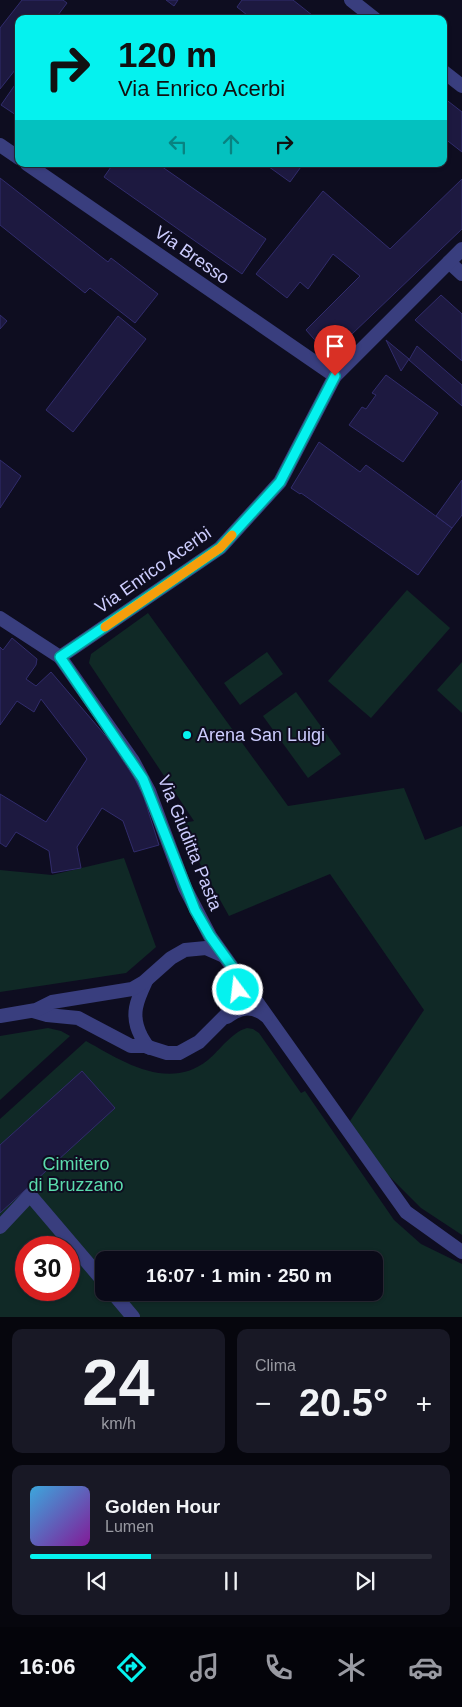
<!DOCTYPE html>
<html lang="it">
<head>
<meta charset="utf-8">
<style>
  body { margin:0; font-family:Arial,sans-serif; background:#181825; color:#f1f3f6; height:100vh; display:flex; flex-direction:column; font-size:19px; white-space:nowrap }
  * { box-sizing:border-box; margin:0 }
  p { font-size:16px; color:#999aa2 }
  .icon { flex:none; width:28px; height:28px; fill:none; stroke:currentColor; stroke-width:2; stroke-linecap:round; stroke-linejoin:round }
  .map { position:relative; height:1317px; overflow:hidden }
  .details { display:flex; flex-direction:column; gap:12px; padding:12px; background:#06060d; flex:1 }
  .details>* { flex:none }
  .top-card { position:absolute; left:15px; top:15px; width:432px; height:152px; border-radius:10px; box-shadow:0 1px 4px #0004,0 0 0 1px #2a2b37; background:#05f2ef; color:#111; overflow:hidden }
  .speed { position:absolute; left:15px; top:1236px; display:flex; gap:10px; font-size:25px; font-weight:700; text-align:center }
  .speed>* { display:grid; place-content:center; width:65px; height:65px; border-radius:50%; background:#0a0a18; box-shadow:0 1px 4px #0004,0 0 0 1px #2a2b37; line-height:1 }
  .speed .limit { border:8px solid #d22; background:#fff; color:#111 }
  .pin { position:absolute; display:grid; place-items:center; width:42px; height:42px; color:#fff; margin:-51px -21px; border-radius:50% 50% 50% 0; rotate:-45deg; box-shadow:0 0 5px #0007 }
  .pin .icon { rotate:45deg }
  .me { position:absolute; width:55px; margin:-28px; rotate:345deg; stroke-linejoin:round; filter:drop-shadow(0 0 4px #0008) }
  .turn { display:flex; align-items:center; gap:18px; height:105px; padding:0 20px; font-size:22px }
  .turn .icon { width:65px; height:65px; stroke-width:2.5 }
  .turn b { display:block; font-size:35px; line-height:42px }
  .lanes { display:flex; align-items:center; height:48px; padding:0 20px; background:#0003; justify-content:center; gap:25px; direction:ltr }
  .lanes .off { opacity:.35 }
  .big { font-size:38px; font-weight:600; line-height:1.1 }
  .details .widget { flex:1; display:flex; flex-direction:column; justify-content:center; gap:8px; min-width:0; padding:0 18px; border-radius:10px; background:#181825 }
  .details .dial { align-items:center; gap:0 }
  .dial b { font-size:65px; line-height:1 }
  .song { display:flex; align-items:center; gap:15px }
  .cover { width:60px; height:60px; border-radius:8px; background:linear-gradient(135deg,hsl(200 70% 55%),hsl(290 70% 35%)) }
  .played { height:5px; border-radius:2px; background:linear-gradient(90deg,#05f2ef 30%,#2a2b37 30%) }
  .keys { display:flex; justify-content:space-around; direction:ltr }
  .heat { display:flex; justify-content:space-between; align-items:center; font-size:28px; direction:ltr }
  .details .tiles { flex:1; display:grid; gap:12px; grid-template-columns:1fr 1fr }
  .widget:last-child { grid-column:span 2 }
  .trip { position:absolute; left:95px; top:1251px; width:288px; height:50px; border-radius:10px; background:#0a0a18; box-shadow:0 1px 4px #0004,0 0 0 1px #2a2b37; font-weight:600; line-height:50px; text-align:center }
  .menu { display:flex; height:80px; justify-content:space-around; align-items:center; background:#04040a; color:#999aa2 }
  .menu .icon { width:35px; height:35px }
  .menu .selected { color:#05f2ef }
  .menu b { font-size:22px; color:#f1f3f6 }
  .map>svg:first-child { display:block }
  .green { fill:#102926; fill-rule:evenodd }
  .building { fill:#1d1940; stroke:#312c6c }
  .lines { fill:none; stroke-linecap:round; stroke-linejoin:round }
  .pedestrian { stroke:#393e7e; stroke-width:14 }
  .minor { stroke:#393e7e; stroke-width:14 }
  .route-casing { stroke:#039d9b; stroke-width:12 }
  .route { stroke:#05f2ef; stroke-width:9 }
  .slow { stroke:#f59e0b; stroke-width:9 }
  .poi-dot { fill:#05f2ef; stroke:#0e0d20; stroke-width:2 }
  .labels { text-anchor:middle; stroke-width:4; stroke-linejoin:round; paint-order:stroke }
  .street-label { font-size:18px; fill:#cdcdfe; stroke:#0e0d20 }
  .poi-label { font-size:18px; fill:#cdcdfe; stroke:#0e0d20; text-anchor:start }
  .park-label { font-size:18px; fill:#5bdcad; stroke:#0e0d20 }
</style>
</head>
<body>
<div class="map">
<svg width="462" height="1317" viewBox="0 0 462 1317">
  <rect width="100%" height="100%" fill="#0e0d20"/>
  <g class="green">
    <path d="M 407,590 L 450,628 L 371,718 L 328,681 Z"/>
    <path d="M 148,613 L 288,806 L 404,788 L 425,840 L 462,826 L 462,1235 L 421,1208 L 372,1159 L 350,1121 L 424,1010 L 330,874 L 229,916 L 178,824 L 194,821 L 89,663 L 91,654 Z"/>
    <path d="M 267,652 L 283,674 L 240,705 L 224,683 Z"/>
    <path d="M 462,662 L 462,713 L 437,690 Z"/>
    <path d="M 296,692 L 341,754 L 308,778 L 263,716 Z"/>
    <path d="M 124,858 L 156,947 L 126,973 L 0,992 L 0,870 L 52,875 Z"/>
    <path d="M 48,1028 L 61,1031 L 70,1036 L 0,1100 L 0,1036 Z"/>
    <path d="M 247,1028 L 253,1029 L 259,1033 L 301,1093 L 305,1091 L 394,1220 L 421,1244 L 462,1264 L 462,1317 L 0,1317 L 0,1119 L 86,1041 C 122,1061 168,1092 208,1060 C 220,1050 232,1032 247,1028 ZM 26,1248 L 69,1248 L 69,1290 L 26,1290 ZM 104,1260 L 374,1260 L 374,1292 L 104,1292 Z"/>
  </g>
  <g class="building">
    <path d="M 22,0 L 63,0 L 67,3 L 55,19 L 19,19 L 19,65 L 0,89 L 0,28 Z"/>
    <path d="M 166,0 L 178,0 L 174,6 Z"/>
    <path d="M 242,0 L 293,0 L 317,19 L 252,19 L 237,7 Z"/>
    <path d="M 19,79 L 19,117 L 1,105 Z"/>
    <path d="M 444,98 L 462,112 L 462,152 L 444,138 Z"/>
    <path d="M 113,164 L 158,164 L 266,239 L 242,274 L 104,177 Z"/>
    <path d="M 265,164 L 303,164 L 290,182 Z"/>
    <path d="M 0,178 L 108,262 L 111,258 L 158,294 L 135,323 L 90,288 L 85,293 L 0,225 Z"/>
    <path d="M 462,179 L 462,229 L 329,356 L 306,330 L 360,276 L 333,254 L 308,289 L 300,282 L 287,298 L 256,274 L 323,191 L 390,249 Z"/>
    <path d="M 441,295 L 462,314 L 462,361 L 415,320 Z"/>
    <path d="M 0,315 L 7,321 L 0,329 Z"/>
    <path d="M 118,316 L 146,339 L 73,432 L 46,410 Z"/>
    <path d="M 386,340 L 409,359 L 401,371 Z"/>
    <path d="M 417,346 L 462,385 L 462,406 L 409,360 Z"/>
    <path d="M 386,375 L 438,413 L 403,462 L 349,425 L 362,407 L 366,409 L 376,395 L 372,393 Z"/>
    <path d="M 319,442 L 360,472 L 366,465 L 452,528 L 418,575 L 301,493 L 300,494 L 291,488 Z"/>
    <path d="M 0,460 L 21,476 L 0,508 Z"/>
    <path d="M 462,480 L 462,515 L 452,528 L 436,516 Z"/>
    <path d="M 12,638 L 37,659 L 36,665 L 26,679 L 36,686 L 51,672 L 110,741 L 135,779 L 144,798 L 159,845 L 134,852 L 123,821 L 102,808 L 77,847 L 81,868 L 52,873 L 49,851 L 16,832 L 6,847 L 0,843 L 0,794 L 46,822 L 87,759 L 41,699 L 34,712 L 17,701 L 0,725 L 0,647 L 3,650 Z"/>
    <path d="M 82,1071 L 115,1108 L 0,1213 L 0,1145 Z"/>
  </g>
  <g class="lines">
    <g class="pedestrian">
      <path d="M 0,1227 L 30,1195 L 104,1282"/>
      <path d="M 112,1292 L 133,1317"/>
    </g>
    <g class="minor">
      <path d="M 351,0 L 375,19"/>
      <path d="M 444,72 L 462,86"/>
      <path d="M 0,145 L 19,158"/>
      <path d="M 27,164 L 335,376"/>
      <path d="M 449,262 L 462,274"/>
      <path d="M 0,618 L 60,657 L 133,761 L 149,791 L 185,888 L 210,936 L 406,1212 L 462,1252"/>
      <path d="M 60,657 L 220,548 L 280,482 L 335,376 L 462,249"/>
      <path d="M 146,981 C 137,1000 130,1015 141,1036 C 144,1041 145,1045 150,1048"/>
      <path d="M 33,1011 L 47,1015 L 78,1018 L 131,1046 L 145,1046 L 167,1053 L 179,1053 L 199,1042 L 234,1007 L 238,990 L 236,974"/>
      <path d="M 0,1016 L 36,1010 L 52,1002 L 132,989 L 144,982 L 171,958 L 185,950 L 206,948 L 222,955"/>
      <path d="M 227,1017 C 240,1007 253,1005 266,1016"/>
    </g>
  </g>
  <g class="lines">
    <g class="route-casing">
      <path id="route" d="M 238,990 L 238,979 L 233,968 L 210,936 L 195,910 L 143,779 L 60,657 L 220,548 L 280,482 L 335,376"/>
    </g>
    <use href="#route" class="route"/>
    <path class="slow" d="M 105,627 L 220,548 L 232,535"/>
  </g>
  <circle class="poi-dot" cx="187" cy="735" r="5"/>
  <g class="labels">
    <g class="street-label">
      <text transform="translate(192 255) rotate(35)" y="6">Via Bresso</text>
      <text transform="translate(153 570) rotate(-35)" y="6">Via Enrico Acerbi</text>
      <text transform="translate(190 843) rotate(68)" y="6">Via Giuditta Pasta</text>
    </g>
    <g class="poi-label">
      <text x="197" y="741">Arena San Luigi</text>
    </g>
    <g class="park-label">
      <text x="76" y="1170">Cimitero<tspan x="76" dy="21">di Bruzzano</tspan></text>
    </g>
  </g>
</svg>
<div class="speed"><div class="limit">30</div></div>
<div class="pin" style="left:335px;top:376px;background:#d93025"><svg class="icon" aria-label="arrive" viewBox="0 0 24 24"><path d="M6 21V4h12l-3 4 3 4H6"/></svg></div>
<svg class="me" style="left:238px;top:990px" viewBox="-20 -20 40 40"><circle r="17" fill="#05f2ef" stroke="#fff" stroke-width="3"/><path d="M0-11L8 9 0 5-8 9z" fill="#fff"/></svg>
<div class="trip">16:07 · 1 min · 250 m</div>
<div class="top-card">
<div class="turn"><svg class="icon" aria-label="right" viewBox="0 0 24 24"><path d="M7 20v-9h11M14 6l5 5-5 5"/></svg><div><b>120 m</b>Via Enrico Acerbi</div></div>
<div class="lanes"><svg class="icon off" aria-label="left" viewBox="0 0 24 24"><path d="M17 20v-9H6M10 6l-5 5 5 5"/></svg><svg class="icon off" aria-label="ahead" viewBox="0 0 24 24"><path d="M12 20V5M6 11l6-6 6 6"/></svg><svg class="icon" aria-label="right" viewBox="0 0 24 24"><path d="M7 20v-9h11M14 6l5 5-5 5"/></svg></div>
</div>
</div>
<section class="details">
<div class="tiles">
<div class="widget dial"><b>24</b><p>km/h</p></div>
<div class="widget"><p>Clima</p>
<div class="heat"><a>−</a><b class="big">20.5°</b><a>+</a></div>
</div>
<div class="widget">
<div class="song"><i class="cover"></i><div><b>Golden Hour</b><p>Lumen</p></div></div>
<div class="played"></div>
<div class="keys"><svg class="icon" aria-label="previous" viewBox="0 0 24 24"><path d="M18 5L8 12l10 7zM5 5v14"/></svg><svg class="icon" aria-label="pause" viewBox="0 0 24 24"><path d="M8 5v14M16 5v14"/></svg><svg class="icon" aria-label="next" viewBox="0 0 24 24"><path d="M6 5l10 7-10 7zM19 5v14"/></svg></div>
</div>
</div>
</section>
<nav class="menu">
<b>16:06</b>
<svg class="icon selected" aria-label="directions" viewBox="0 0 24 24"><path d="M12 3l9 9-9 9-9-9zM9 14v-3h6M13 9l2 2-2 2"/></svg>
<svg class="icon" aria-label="music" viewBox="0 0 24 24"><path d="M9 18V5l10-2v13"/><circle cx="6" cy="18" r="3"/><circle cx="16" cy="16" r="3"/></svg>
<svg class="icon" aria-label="phone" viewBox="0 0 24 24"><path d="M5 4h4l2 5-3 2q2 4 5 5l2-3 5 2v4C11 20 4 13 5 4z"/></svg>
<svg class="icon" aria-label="climate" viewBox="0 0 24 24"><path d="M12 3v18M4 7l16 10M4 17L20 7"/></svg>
<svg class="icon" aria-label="car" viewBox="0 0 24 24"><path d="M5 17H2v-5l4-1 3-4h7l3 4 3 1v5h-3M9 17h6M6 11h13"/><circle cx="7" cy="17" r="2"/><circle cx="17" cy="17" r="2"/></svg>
</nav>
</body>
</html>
